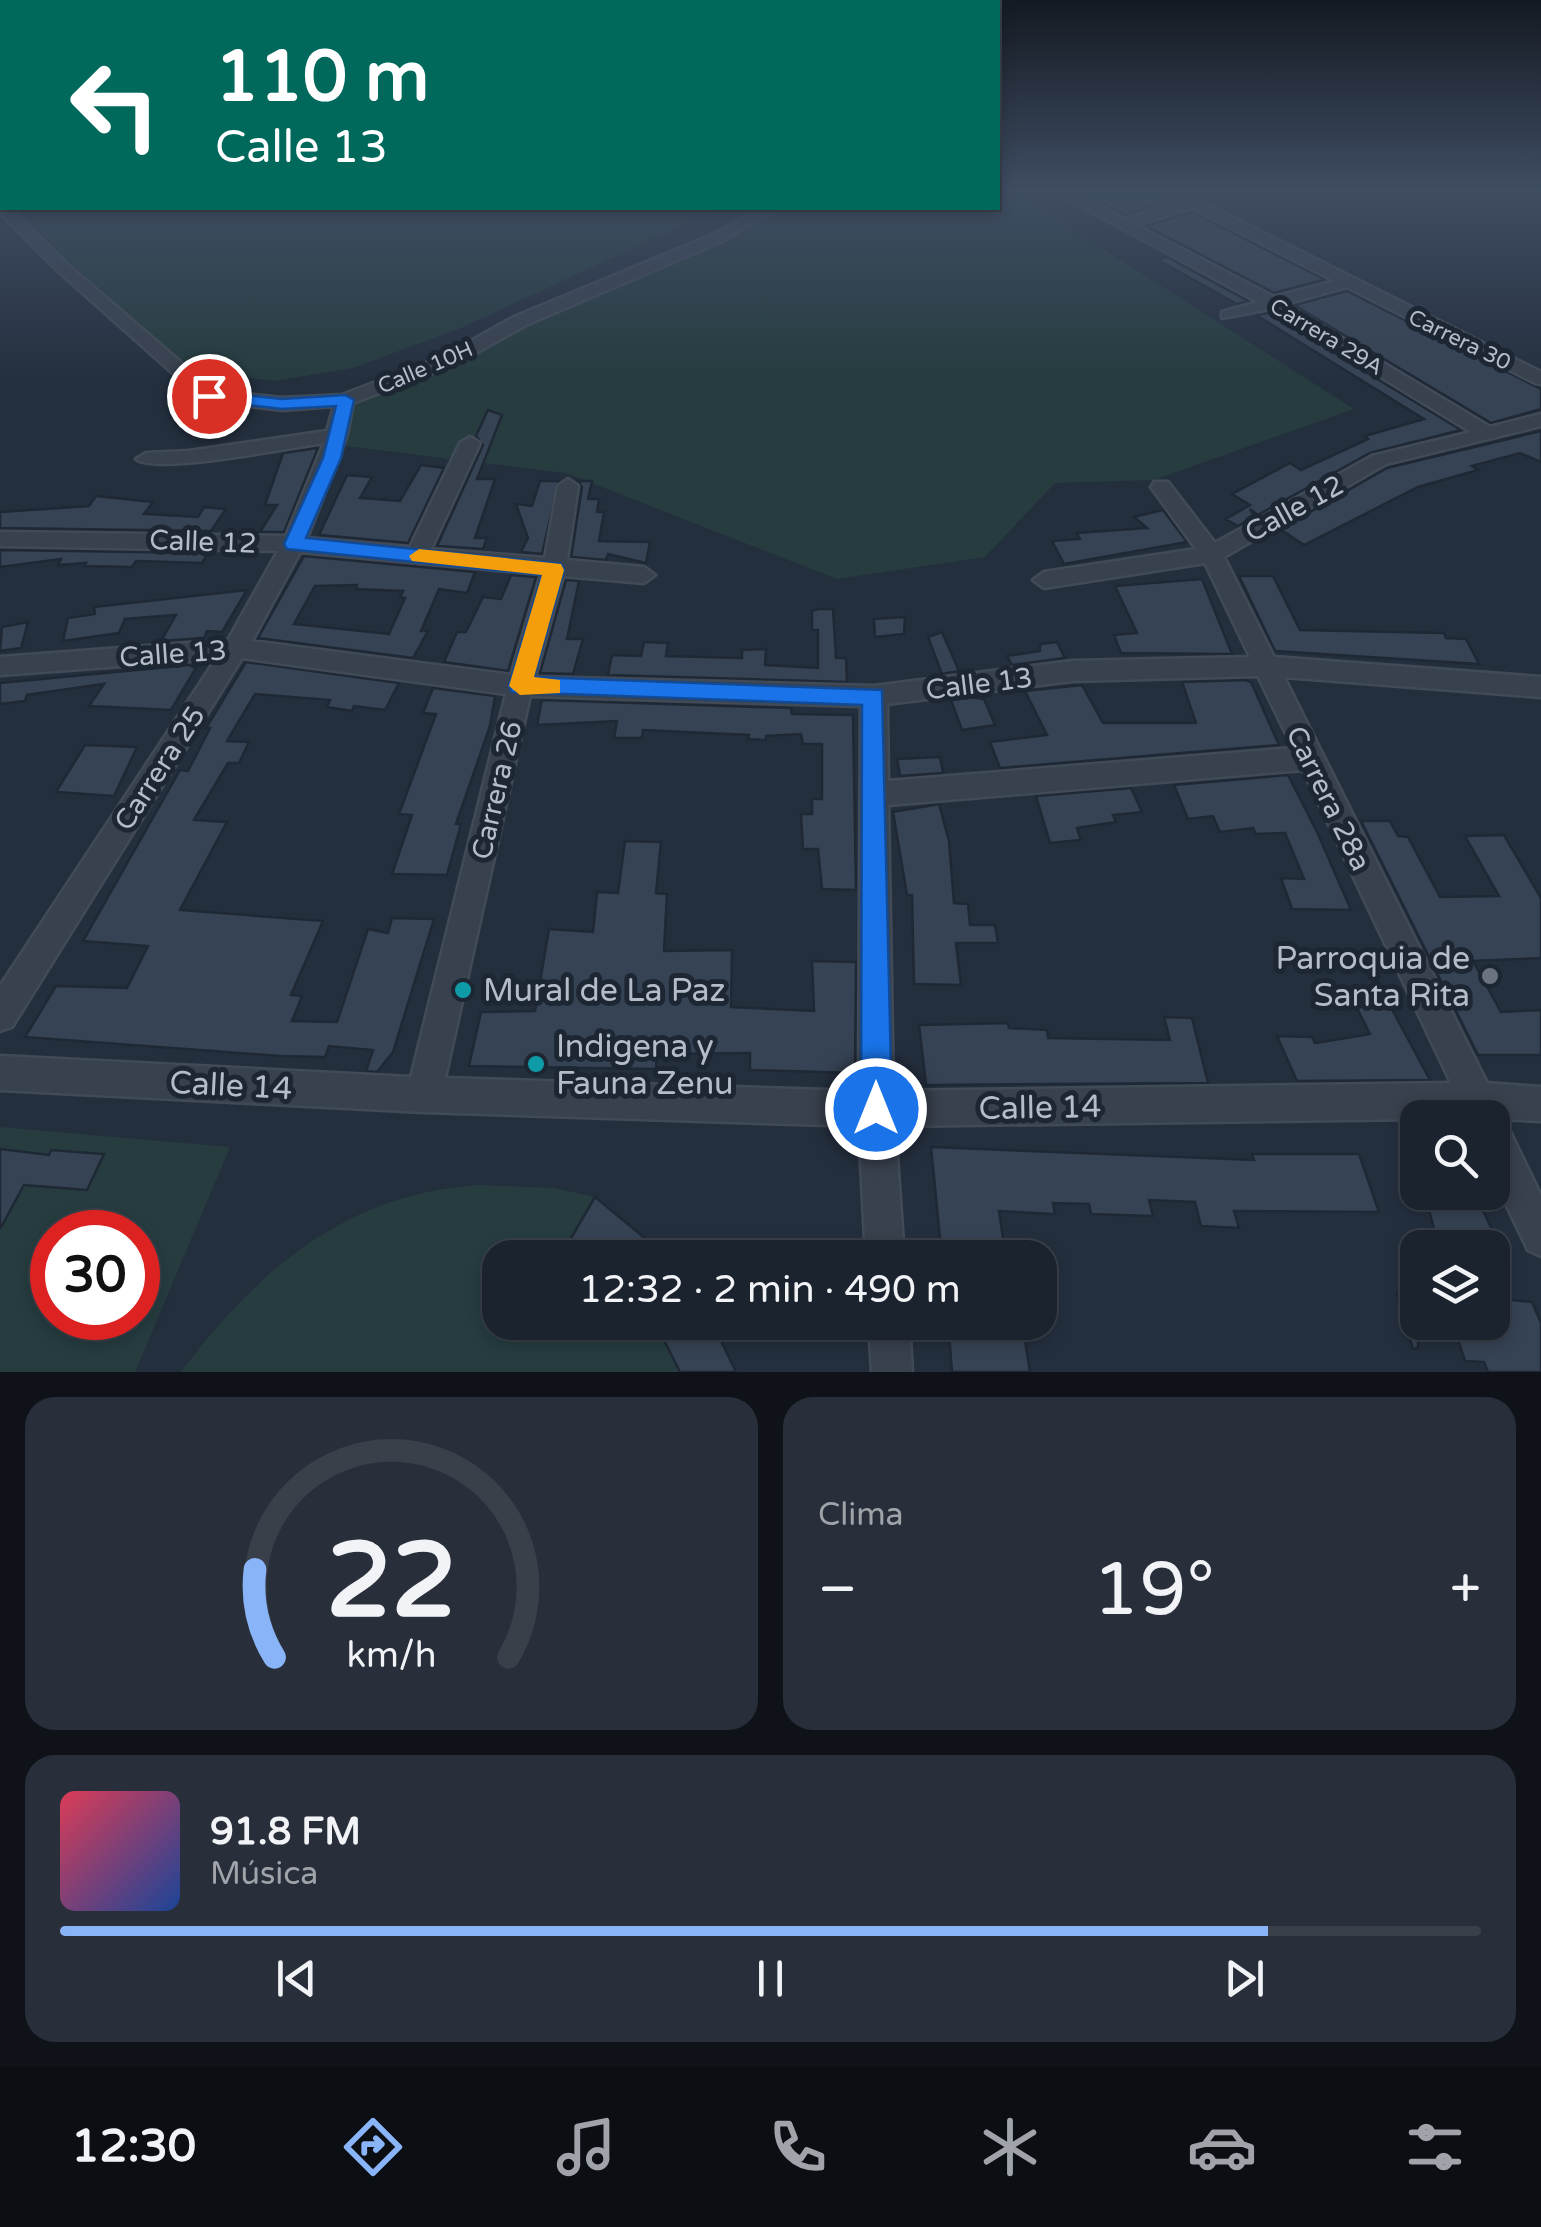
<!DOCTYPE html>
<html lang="es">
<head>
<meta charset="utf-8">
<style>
  body { margin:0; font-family:"Varela Round",sans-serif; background:#282f3a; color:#f1f3f6; height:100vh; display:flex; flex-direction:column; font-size:38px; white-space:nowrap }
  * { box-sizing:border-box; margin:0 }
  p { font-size:32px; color:#a0a4aa }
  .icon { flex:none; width:55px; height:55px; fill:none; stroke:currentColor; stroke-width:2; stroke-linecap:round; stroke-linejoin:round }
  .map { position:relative; height:1372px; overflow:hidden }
  .panel { display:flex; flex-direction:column; gap:25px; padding:25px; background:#0f1319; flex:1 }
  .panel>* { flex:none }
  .hud { position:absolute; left:0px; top:0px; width:1000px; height:210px; box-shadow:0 5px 15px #0003,0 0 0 2px #39404a; background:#00695c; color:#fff; overflow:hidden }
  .buttons { position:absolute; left:1400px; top:1100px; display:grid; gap:20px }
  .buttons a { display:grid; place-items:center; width:110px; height:110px; border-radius:20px; background:#1b232e; box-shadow:0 5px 15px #0003,0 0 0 2px #39404a; font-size:50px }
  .speed { position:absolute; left:30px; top:1210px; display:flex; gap:20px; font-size:50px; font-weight:700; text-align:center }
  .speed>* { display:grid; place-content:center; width:130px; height:130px; border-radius:50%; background:#1b232e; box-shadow:0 5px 15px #0003,0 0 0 2px #39404a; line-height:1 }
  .speed .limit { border:15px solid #d22; background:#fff; color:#111 }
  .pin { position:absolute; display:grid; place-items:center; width:85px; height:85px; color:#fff; margin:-42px; border:5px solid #fff; border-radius:50%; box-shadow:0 2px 10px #0007 }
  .me { position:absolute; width:110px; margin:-55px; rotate:0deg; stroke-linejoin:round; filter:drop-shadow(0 0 8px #0008) }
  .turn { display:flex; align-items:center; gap:35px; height:210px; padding:0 50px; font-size:45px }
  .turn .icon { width:130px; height:130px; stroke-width:2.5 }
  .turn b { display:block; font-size:70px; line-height:85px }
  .big { font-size:75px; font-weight:600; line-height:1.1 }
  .panel .widget { flex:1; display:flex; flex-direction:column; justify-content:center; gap:15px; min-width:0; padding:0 35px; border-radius:30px; background:#282f3a }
  .panel .dial { align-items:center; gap:0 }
  .dial svg { height:260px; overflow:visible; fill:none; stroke:#39404a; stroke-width:7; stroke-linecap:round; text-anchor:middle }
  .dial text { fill:#f1f3f6; stroke:none }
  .song { display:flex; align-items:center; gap:30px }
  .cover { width:120px; height:120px; border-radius:15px; background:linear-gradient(135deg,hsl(350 70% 55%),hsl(220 70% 35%)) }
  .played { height:10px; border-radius:5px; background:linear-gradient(90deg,#8ab4f8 85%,#39404a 85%) }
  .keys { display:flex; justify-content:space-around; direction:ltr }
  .heat { display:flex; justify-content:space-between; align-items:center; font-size:55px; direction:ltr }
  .panel .tiles { flex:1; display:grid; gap:25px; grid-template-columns:1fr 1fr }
  .widget:last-child { grid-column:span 2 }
  .trip { position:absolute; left:482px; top:1240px; width:575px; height:100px; border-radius:30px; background:#1b232e; box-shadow:0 5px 15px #0003,0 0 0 2px #39404a; font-weight:600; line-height:100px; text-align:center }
  .dock { display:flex; height:160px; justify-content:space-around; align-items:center; background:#0b0e12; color:#a0a4aa }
  .dock .icon { width:70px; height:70px }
  .dock .current { color:#8ab4f8 }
  .dock b { font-size:45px; color:#f1f3f6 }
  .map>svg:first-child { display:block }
  .green { fill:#263c3f; fill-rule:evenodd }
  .building { fill:#364354; stroke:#1f2835; stroke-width:2.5; fill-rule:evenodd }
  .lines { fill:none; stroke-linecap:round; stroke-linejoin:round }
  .minor-casing { stroke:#414a57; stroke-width:5 }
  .minor { fill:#38414e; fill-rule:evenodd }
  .route { fill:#1a73e8; stroke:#114b97; stroke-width:2.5 }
  .slow { fill:#f59e0b }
  .worship-dot { fill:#6b7280; stroke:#1d2633; stroke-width:4 }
  .culture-dot { fill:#0f9aa8; stroke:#1d2633; stroke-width:4 }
  .labels { text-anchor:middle; stroke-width:10; stroke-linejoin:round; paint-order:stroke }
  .far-street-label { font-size:22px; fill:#b4bcc9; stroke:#1d2633 }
  .street-label { font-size:28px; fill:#b4bcc9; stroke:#1d2633 }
  .near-poi-label { font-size:32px; fill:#b4bcc9; stroke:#1d2633; text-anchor:start }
  .near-street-label { font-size:32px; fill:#b4bcc9; stroke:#1d2633 }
</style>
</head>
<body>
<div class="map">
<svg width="1541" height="1372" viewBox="0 0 1541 1372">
  <rect width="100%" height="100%" fill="#242f3e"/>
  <g class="green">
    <path d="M 998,189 L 1014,192 L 1354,409 L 1154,480 L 1055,483 L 985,557 L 837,579 L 566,473 L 337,445 L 348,401 L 721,239 L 776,208 L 998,208 Z"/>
    <path d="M 9,208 L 720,208 L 461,328 L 353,368 L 274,381 L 189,370 Z"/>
    <path d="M 0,1127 L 230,1147 L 135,1372 L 0,1372 ZM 52,1232 L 138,1232 L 138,1318 L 52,1318 Z"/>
    <path d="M 479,1185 L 554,1188 L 595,1197 L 669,1257 L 500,1258 L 500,1322 L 712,1323 L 735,1372 L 181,1372 C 257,1270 347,1193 479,1185 Z"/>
  </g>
  <g class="building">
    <path d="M 1077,189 L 1154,189 L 1172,201 L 1125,215 Z"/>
    <path d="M 1192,212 L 1324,279 L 1324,280 L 1274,293 L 1146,226 Z"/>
    <path d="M 1167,257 L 1248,301 L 1237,304 L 1158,260 Z"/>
    <path d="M 1347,291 L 1541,389 L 1541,409 L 1491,423 L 1294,305 Z"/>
    <path d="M 1269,313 L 1461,430 L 1370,453 L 1258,515 L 1250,509 L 1254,517 L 1238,526 L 1226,519 L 1250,505 L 1232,494 L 1290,463 L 1301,470 L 1368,439 L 1365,436 L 1424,419 L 1256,315 Z"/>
    <path d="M 488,410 L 502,415 L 477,479 L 495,479 L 475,538 L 487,538 L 483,549 L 437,546 L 483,445 L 476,436 Z"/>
    <path d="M 1541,431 L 1541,462 L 1520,453 L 1472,466 L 1478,470 L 1418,487 L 1304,545 L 1280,529 L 1387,468 Z"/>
    <path d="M 318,448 L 284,532 L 260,532 L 277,505 L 265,505 L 283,453 Z"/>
    <path d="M 421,465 L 444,468 L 408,543 L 319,535 L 347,475 L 372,477 L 360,498 L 400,501 Z"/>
    <path d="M 540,481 L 559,481 L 542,554 L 521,552 L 528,538 L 516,504 L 532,506 Z"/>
    <path d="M 578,481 L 592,481 L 588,499 L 599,499 L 597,512 L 604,512 L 599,541 L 650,542 L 646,563 L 608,554 L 606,560 L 571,557 L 582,487 Z"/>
    <path d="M 96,496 L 153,502 L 144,514 L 198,517 L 204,507 L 226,509 L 211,531 L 0,528 L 0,512 L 89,506 Z"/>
    <path d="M 1163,510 L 1187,542 L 1064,564 L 1052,541 L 1080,539 L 1077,533 L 1147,528 L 1134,517 Z"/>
    <path d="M 0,550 L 208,553 L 202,563 L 136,561 L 132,567 L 84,566 L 86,563 L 58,565 L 61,559 L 0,567 Z"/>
    <path d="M 304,556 L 475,572 L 467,593 L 439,589 L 421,631 L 428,631 L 413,658 L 258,638 ZM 357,585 L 356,589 L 403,591 L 400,597 L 405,598 L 389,634 L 294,624 L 315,586 Z"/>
    <path d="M 511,575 L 536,577 L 508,671 L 444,662 L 457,632 L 466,632 L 483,597 L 501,599 Z"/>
    <path d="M 1239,576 L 1273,576 L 1300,630 L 1444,633 L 1446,638 L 1466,639 L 1479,664 L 1275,651 Z"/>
    <path d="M 1202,579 L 1232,654 L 1121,653 L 1114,635 L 1137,633 L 1115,586 Z"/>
    <path d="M 566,580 L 579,581 L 567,639 L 583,639 L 573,674 L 540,673 Z"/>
    <path d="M 247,590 L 222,632 L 207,631 L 204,638 L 161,641 L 176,615 L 125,619 L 119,633 L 63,641 L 68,618 L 95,614 L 94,607 Z"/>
    <path d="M 818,609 L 833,609 L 836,658 L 846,658 L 847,682 L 608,675 L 612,655 L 641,656 L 644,642 L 668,643 L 666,656 L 742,658 L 742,650 L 766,649 L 765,665 L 818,668 L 818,630 L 812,630 L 812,611 Z"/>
    <path d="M 905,617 L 904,634 L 875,637 L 874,619 Z"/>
    <path d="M 28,622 L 21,648 L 0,651 L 2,627 Z"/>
    <path d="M 942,632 L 959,671 L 942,674 L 928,637 Z"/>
    <path d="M 1057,642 L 1065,658 L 1012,665 L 1007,656 L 1040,651 L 1040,644 Z"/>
    <path d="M 246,662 L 399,683 L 385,710 L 354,706 L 352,711 L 327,707 L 330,700 L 255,694 L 227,741 L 249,742 L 239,763 L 228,763 L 194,820 L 227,822 L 180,910 L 323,921 L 291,995 L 302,996 L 292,1021 L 337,1022 L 368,929 L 388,933 L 392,918 L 434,919 L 393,1052 L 377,1072 L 366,1071 L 373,1050 L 329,1046 L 325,1057 L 280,1056 L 25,1037 L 56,986 L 127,988 L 148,946 L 83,941 L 180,770 L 188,771 L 210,728 L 206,728 Z"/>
    <path d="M 189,665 L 196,668 L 171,710 L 89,706 L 104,684 L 27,695 L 25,701 L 0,704 L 0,683 Z"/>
    <path d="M 1244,680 L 1251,682 L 1279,745 L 1000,768 L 990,742 L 1047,735 L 1025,691 L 1082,685 L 1103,723 L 1196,723 L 1182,682 Z"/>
    <path d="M 433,688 L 495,696 L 490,726 L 456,824 L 461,824 L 447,875 L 392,874 L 412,815 L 399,814 L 436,714 L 423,713 Z"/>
    <path d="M 970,697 L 984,699 L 995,725 L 962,730 L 951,700 Z"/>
    <path d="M 542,700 L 791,708 L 792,714 L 853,715 L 856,890 L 822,889 L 818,849 L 803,849 L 801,814 L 812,814 L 812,799 L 822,799 L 822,744 L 803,744 L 801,734 L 766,736 L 766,740 L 748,739 L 749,735 L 643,730 L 642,738 L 614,738 L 617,721 L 537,725 Z"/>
    <path d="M 85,745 L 137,747 L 114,796 L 56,792 Z"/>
    <path d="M 940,757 L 943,773 L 900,776 L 897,759 Z"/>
    <path d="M 1288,775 L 1318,834 L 1351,910 L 1292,909 L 1281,878 L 1304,879 L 1285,833 L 1256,834 L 1253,828 L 1220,832 L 1213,816 L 1188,819 L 1174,785 Z"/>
    <path d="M 1131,788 L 1142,812 L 1113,815 L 1116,822 L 1077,828 L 1081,840 L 1050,843 L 1036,796 Z"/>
    <path d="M 939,804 L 949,841 L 954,903 L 968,904 L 970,925 L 995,925 L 998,943 L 956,943 L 961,985 L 914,984 L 912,895 L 907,895 L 893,812 Z"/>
    <path d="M 1361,821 L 1390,821 L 1398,836 L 1408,837 L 1440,897 L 1499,896 L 1465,836 L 1504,835 L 1541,898 L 1541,958 L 1473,961 L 1501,1012 L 1541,1010 L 1541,1055 L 1478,1055 Z"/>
    <path d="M 625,841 L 661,842 L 656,893 L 667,894 L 664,951 L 732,950 L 731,1007 L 814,1011 L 812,961 L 856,962 L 855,1073 L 750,1070 L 750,1053 L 657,1054 L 656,1069 L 469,1066 L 481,1012 L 535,1011 L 549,929 L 593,932 L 597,892 L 618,893 Z"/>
    <path d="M 1346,987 L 1380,987 L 1430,1080 L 1297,1081 L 1277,1036 L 1312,1037 L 1315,1043 L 1370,1034 Z"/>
    <path d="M 1164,1017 L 1192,1018 L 1208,1083 L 926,1085 L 919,1025 L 1008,1023 L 1009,1028 L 1047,1030 L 1048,1038 L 1170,1040 Z"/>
    <path d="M 931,1147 L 1254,1160 L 1252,1154 L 1359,1154 L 1379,1212 L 1234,1211 L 1239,1228 L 1201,1226 L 1195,1202 L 1149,1200 L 1153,1216 L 1091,1214 L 1089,1204 L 1053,1203 L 1055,1214 L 999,1211 L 1006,1258 L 942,1258 Z"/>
    <path d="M 0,1149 L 49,1155 L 51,1150 L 104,1154 L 87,1190 L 24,1185 L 0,1229 Z"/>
    <path d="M 1424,1192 L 1474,1192 L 1498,1242 L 1438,1243 Z"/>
    <path d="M 595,1197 L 669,1258 L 583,1258 L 567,1245 Z"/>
    <path d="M 1397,1294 L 1418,1296 L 1418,1348 L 1413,1349 Z"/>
    <path d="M 1492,1298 L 1532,1302 L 1541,1323 L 1541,1372 L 1488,1372 L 1484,1362 L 1465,1361 L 1452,1322 L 1492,1322 Z"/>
    <path d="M 655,1322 L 712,1322 L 736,1372 L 680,1372 Z"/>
    <path d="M 948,1322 L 1023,1328 L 1030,1372 L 952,1372 Z"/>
  </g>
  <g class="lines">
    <g class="minor-casing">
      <g id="minor">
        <path d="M 1050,189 L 1068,189 L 1125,219 L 1181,202 L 1158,189 L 1176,189 L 1541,372 L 1541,384 L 1535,383 L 1347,287 L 1285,304 L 1490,427 L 1541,414 L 1541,426 L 1386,464 L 1224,557 L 1274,657 L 1541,677 L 1541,697 L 1284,677 L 1487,1083 L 1541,1087 L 1541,1121 L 1498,1119 L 1505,1121 L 1541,1196 L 1541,1256 L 1528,1250 L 1492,1175 L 1492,1118 L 895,1126 L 904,1258 L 866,1258 L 859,1126 L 424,1112 L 0,1090 L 0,1056 L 411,1077 L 506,694 L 242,658 L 12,1027 L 0,1031 L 0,986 L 216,659 L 0,675 L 0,657 L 228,640 L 278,551 L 0,546 L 0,532 L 286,536 L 324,443 C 293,447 154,475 136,459 L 146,453 L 189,451 L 327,431 L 334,406 L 282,410 L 203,400 L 59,272 L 0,213 L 0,205 L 10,208 L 69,266 L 214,391 L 282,398 L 342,395 L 444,356 L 514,317 L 712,235 L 762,208 L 778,208 L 722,241 L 526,325 L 456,364 L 353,403 L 347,435 L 307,538 L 410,547 L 460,443 L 470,437 L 480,443 L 431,549 L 545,558 L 558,486 L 568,479 L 578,486 L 567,560 L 644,567 L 655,575 L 644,583 L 563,576 L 535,677 L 874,686 L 1072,661 L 1250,657 L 1205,563 L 1044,588 L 1033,580 L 1044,572 L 1196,549 L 1151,487 L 1154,482 L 1168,482 L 1215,543 L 1372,456 L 1471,432 L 1270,309 L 1222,318 L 1222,312 L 1258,302 ZM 1192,208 L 1335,281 L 1274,297 L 1136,225 ZM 300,552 L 541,574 L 511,675 L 252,641 ZM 1258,676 L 1293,748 L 888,781 L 887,704 L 1072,681 ZM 530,696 L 861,706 L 859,1091 L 445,1078 ZM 1303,770 L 1451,1083 L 893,1091 L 888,805 Z"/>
        <path d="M 869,1322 L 909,1322 L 912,1372 L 872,1372 Z"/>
      </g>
    </g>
    <use href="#minor" class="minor"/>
  </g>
  <linearGradient id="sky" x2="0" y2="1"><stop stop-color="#141a22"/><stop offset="0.5" stop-color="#3f4d63"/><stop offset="1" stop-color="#3f4d63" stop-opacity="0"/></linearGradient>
  <rect width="1541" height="381" fill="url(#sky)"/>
  <path class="route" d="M 209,391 L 282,399 L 345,395 L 354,400 L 341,458 L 306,538 L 561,564 L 564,570 L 534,677 L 882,690 L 892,1109 L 888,1120 L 876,1125 L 865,1120 L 861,1109 L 862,705 L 512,692 L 509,686 L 542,575 L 287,549 L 284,544 L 323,458 L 336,406 L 282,409 L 203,400 L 203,392 Z"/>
  <path class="slow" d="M 419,549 L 561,564 L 564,570 L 534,677 L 560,680 L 560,693 L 520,695 L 509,686 L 542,575 L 412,561 L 409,556 Z"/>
  <circle class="worship-dot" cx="1490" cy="976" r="10"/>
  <g class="culture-dot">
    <circle cx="463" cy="990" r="10"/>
    <circle cx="536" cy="1064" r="10"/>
  </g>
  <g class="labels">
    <g class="far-street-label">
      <text transform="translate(1327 336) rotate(31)" y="8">Carrera 29A</text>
      <text transform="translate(1460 339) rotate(26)" y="8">Carrera 30</text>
      <text transform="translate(425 367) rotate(-23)" y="8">Calle 10H</text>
    </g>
    <g class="street-label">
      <text transform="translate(1294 508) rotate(-29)" y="10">Calle 12</text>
      <text transform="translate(203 541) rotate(2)" y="10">Calle 12</text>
      <text transform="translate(173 653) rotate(-4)" y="10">Calle 13</text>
      <text transform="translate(979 683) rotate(-7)" y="10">Calle 13</text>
      <text transform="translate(159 768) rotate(-57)" y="10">Carrera 25</text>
      <text transform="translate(496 790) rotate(-77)" y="10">Carrera 26</text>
      <text transform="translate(1329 798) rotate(64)" y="10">Carrera 28a</text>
    </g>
    <g class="near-poi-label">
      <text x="1470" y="969" text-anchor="end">Parroquia de<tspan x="1470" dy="37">Santa Rita</tspan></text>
      <text x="483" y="1001">Mural de La Paz</text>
      <text x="556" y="1057">Indigena y<tspan x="556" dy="37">Fauna Zenu</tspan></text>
    </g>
    <g class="near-street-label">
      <text transform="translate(231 1085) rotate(3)" y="11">Calle 14</text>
      <text transform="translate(1040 1107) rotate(-1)" y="11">Calle 14</text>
    </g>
  </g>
</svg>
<div class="buttons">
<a><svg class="icon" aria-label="search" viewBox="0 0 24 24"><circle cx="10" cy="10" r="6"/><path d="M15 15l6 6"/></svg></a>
<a><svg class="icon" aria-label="layers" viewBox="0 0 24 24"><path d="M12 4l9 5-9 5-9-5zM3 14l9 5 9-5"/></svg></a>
</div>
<div class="speed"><div class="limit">30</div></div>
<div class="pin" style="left:209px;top:396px;background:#d93025"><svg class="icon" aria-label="arrive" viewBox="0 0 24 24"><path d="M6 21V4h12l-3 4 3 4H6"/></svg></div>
<svg class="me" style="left:876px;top:1109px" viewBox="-20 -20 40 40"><circle r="17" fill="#1a73e8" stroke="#fff" stroke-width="3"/><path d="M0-11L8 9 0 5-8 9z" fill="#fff"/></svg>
<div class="trip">12:32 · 2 min · 490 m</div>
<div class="hud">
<div class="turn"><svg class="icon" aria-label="left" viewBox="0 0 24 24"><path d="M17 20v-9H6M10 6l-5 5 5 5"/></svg><div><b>110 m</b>Calle 13</div></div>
</div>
</div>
<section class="panel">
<div class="tiles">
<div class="widget dial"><svg viewBox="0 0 100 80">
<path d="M14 69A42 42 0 1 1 86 69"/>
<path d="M14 69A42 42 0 0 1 8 42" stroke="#8ab4f8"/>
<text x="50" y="56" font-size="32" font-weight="700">22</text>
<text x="50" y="72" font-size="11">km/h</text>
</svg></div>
<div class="widget"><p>Clima</p>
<div class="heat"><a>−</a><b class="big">19°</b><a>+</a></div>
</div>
<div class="widget">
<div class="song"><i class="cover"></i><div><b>91.8 FM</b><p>Música</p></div></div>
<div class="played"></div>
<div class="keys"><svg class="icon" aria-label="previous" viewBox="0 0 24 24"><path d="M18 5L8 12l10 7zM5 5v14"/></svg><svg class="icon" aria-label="pause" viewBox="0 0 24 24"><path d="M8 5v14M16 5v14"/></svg><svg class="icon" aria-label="next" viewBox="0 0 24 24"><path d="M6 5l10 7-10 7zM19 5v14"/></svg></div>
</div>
</div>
</section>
<nav class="dock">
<b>12:30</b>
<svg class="icon current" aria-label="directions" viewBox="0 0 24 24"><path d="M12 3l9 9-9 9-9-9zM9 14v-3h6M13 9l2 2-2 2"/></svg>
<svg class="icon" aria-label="music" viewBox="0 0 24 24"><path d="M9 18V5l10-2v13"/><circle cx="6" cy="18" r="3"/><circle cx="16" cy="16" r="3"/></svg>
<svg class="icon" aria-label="phone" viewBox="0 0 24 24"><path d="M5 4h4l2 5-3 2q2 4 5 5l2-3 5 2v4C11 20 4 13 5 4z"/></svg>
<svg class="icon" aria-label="climate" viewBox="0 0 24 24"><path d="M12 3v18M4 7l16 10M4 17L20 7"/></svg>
<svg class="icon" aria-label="car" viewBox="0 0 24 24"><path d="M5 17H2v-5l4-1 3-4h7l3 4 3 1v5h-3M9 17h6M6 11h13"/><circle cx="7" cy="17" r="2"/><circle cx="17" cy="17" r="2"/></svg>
<svg class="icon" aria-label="filters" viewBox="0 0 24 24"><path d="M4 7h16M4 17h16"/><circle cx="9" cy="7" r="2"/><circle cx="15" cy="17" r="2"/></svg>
</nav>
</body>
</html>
